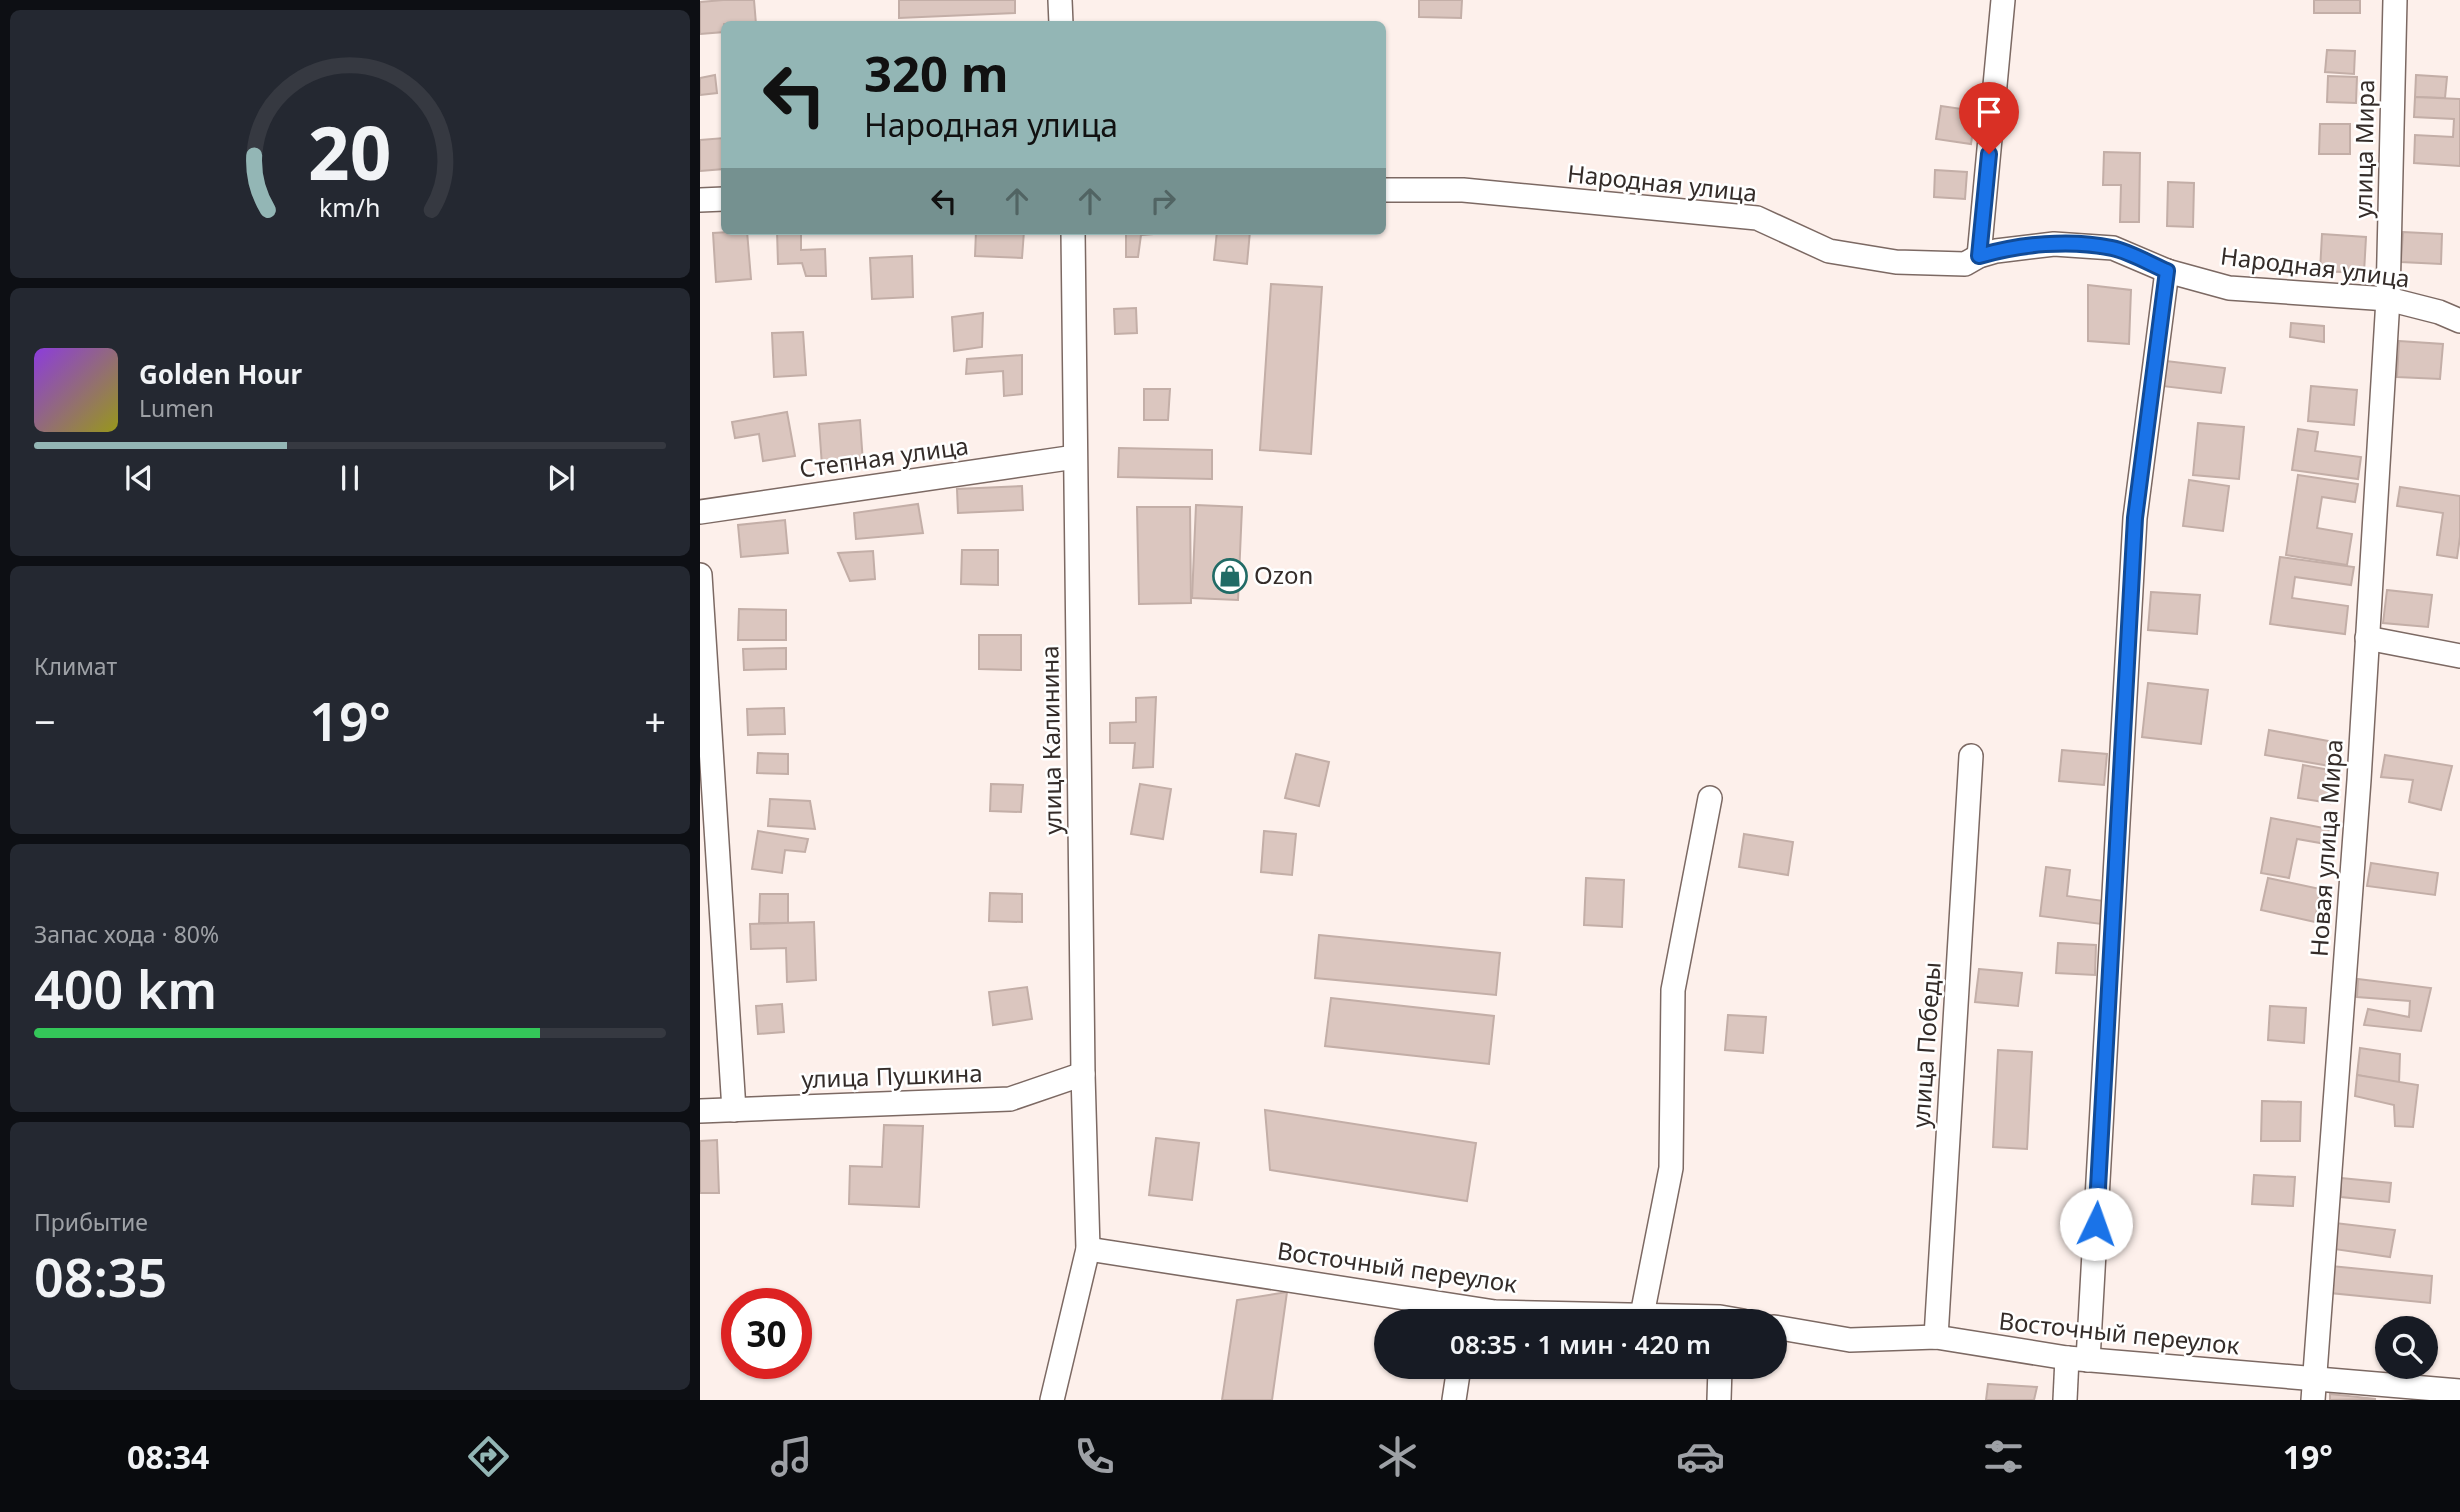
<!DOCTYPE html>
<html lang="ru">
<head>
<meta charset="utf-8">
<style>
  body { margin:0; font-family:"Noto Sans",sans-serif; background:#242831; color:#f1f3f6; height:100vh; display:flex; flex-direction:column; font-size:26px; white-space:nowrap }
  * { box-sizing:border-box; margin:0 }
  p { font-size:23px; color:#9ea1a6 }
  .icon { flex:none; width:38px; height:38px; fill:none; stroke:currentColor; stroke-width:2; stroke-linecap:round; stroke-linejoin:round }
  .map { position:relative; flex:1; overflow:hidden }
  .side { display:flex; flex-direction:column; gap:10px; padding:10px; background:#0d0f14; width:700px }
  .side>* { flex:none }
  .banner { position:absolute; left:21px; top:21px; width:665px; height:214px; border-radius:10px; box-shadow:0 2px 5px #0004; background:#93b6b5; color:#111; overflow:hidden }
  .fabs { position:absolute; left:1675px; top:1316px; display:grid; gap:14px }
  .fabs a { display:grid; place-items:center; width:63px; height:63px; border-radius:50%; background:#171b24; box-shadow:0 2px 5px #0004; font-size:35px }
  .speed { position:absolute; left:21px; top:1288px; display:flex; gap:14px; font-size:35px; font-weight:700; text-align:center }
  .speed>* { display:grid; place-content:center; width:91px; height:91px; border-radius:50%; background:#171b24; box-shadow:0 2px 5px #0004; line-height:1 }
  .speed .limit { border:10px solid #d22; background:#fff; color:#111 }
  .pin { position:absolute; display:grid; place-items:center; width:60px; height:60px; color:#fff; margin:-72px -30px; border-radius:50% 50% 50% 0; rotate:-45deg; box-shadow:0 0 7px #0007 }
  .pin .icon { rotate:45deg }
  .me { position:absolute; width:77px; margin:-38px; rotate:3deg; stroke-linejoin:round; filter:drop-shadow(0 0 5px #0008) }
  .turn { display:flex; align-items:center; gap:24px; height:147px; padding:0 28px; font-size:32px }
  .turn .icon { width:91px; height:91px; stroke-width:2.5 }
  .turn b { display:block; font-size:49px; line-height:60px }
  .lanes { display:flex; align-items:center; height:66px; padding:0 28px; background:#0003; justify-content:center; gap:35px; direction:ltr }
  .lanes .off { opacity:.35 }
  .big { font-size:52px; font-weight:600; line-height:1.1 }
  .side .card { flex:1; display:flex; flex-direction:column; justify-content:center; gap:10px; min-width:0; padding:0 24px; border-radius:10px; background:#242831 }
  .side .dial { align-items:center; gap:0 }
  .dial svg { height:182px; overflow:visible; fill:none; stroke:#363941; stroke-width:7; stroke-linecap:round; text-anchor:middle }
  .dial text { fill:#f1f3f6; stroke:none }
  .song { display:flex; align-items:center; gap:21px }
  .cover { width:84px; height:84px; border-radius:10px; background:linear-gradient(135deg,hsl(270 70% 55%),hsl(60 70% 35%)) }
  .played { height:7px; border-radius:4px; background:linear-gradient(90deg,#93b6b5 40%,#363941 40%) }
  .keys { display:flex; justify-content:space-around; direction:ltr }
  .heat { display:flex; justify-content:space-between; align-items:center; font-size:38px; direction:ltr }
  .charge { height:10px; border-radius:5px; background:linear-gradient(90deg,#34c759 80%,#363941 0) }
  .trip { position:absolute; left:674px; top:1309px; width:413px; height:70px; border-radius:35px; background:#171b24; box-shadow:0 2px 5px #0004; font-weight:600; line-height:70px; text-align:center }
  .tab-bar { display:flex; height:112px; justify-content:space-around; align-items:center; background:#090b0e; color:#9ea1a6 }
  .tab-bar .icon { width:49px; height:49px }
  .tab-bar .active { color:#93b6b5 }
  .tab-bar b { font-size:32px; color:#f1f3f6 }
  main { display:flex; flex:1; min-height:0 }
  .map>svg:first-child { display:block }
  .building { fill:#dbc6bf; stroke:#c3aea7; stroke-width:2 }
  .lines { fill:none; stroke-linecap:round; stroke-linejoin:round }
  .street-casing { stroke:#7c6963; stroke-width:26 }
  .street { stroke:#fff; stroke-width:23 }
  .route-casing { stroke:#114b97; stroke-width:18 }
  .route { stroke:#1a73e8; stroke-width:12 }
  .labels { text-anchor:middle; stroke-width:5; stroke-linejoin:round; paint-order:stroke }
  .street-label { font-size:24px; fill:#342c29; stroke:#fff }
  .poi-label { font-size:24px; fill:#342c29; stroke:#fff; text-anchor:start }
</style>
</head>
<body>
<main>
<section class="side">
<div class="card dial"><svg viewBox="0 0 100 80">
<path d="M14 69A42 42 0 1 1 86 69"/>
<path d="M14 69A42 42 0 0 1 8 45" stroke="#93b6b5"/>
<text x="50" y="56" font-size="32" font-weight="700">20</text>
<text x="50" y="72" font-size="11">km/h</text>
</svg></div>
<div class="card">
<div class="song"><i class="cover"></i><div><b>Golden Hour</b><p>Lumen</p></div></div>
<div class="played"></div>
<div class="keys"><svg class="icon" aria-label="previous" viewBox="0 0 24 24"><path d="M18 5L8 12l10 7zM5 5v14"/></svg><svg class="icon" aria-label="pause" viewBox="0 0 24 24"><path d="M8 5v14M16 5v14"/></svg><svg class="icon" aria-label="next" viewBox="0 0 24 24"><path d="M6 5l10 7-10 7zM19 5v14"/></svg></div>
</div>
<div class="card"><p>Климат</p>
<div class="heat"><a>−</a><b class="big">19°</b><a>+</a></div>
</div>
<div class="card"><p>Запас хода · 80%</p><b class="big">400 km</b><div class="charge"></div></div>
<div class="card"><p>Прибытие</p><b class="big">08:35</b></div>
</section>
<div class="map">
<svg width="1760" height="1400" viewBox="0 0 1760 1400">
  <rect width="100%" height="100%" fill="#fdf0eb"/>
  <g class="building">
    <path d="M 23,0 L 54,0 L 56,24 L 24,24 L 24,32 L 0,34 L 0,2 Z"/>
    <path d="M 199,0 L 315,0 L 315,13 L 199,18 Z"/>
    <path d="M 719,0 L 762,0 L 761,18 L 719,17 Z"/>
    <rect x="1614" y="0" width="46" height="13"/>
    <path d="M 1627,50 L 1655,51 L 1654,74 L 1625,72 Z"/>
    <path d="M 15,75 L 17,93 L 0,95 L 0,78 Z"/>
    <path d="M 1716,75 L 1747,77 L 1745,98 L 1715,97 Z"/>
    <path d="M 1628,76 L 1657,77 L 1656,103 L 1627,102 Z"/>
    <path d="M 1715,97 L 1760,99 L 1760,166 L 1714,163 L 1715,135 L 1753,137 L 1754,119 L 1714,117 Z"/>
    <path d="M 1241,106 L 1276,111 L 1271,144 L 1236,139 Z"/>
    <path d="M 1620,124 L 1650,124 L 1650,154 L 1619,154 Z"/>
    <path d="M 24,138 L 24,169 L 0,171 L 0,140 Z"/>
    <path d="M 1404,152 L 1440,153 L 1439,222 L 1420,222 L 1421,185 L 1403,185 Z"/>
    <path d="M 1235,170 L 1267,172 L 1265,199 L 1234,197 Z"/>
    <path d="M 1468,182 L 1494,183 L 1493,227 L 1467,226 Z"/>
    <path d="M 47,231 L 51,279 L 16,282 L 13,233 Z"/>
    <path d="M 77,231 L 101,231 L 101,250 L 125,249 L 126,276 L 106,276 L 102,263 L 78,264 Z"/>
    <path d="M 276,231 L 324,231 L 322,258 L 275,256 Z"/>
    <path d="M 426,231 L 467,231 L 466,233 L 441,235 L 438,257 L 426,257 Z"/>
    <path d="M 517,231 L 550,231 L 547,264 L 514,260 Z"/>
    <path d="M 1703,232 L 1742,234 L 1741,264 L 1701,262 Z"/>
    <path d="M 1622,234 L 1666,237 L 1664,273 L 1620,271 Z"/>
    <path d="M 212,256 L 213,297 L 172,299 L 170,258 Z"/>
    <path d="M 571,284 L 622,287 L 611,454 L 560,450 Z"/>
    <path d="M 1388,285 L 1431,290 L 1429,344 L 1388,341 Z"/>
    <path d="M 436,308 L 437,333 L 415,334 L 414,309 Z"/>
    <path d="M 283,313 L 282,347 L 254,351 L 252,317 Z"/>
    <path d="M 1591,323 L 1624,326 L 1624,342 L 1590,337 Z"/>
    <path d="M 103,332 L 106,375 L 74,377 L 72,333 Z"/>
    <path d="M 1699,341 L 1743,344 L 1740,379 L 1697,377 Z"/>
    <path d="M 322,355 L 322,394 L 304,396 L 303,371 L 266,374 L 267,359 Z"/>
    <path d="M 1466,361 L 1525,368 L 1521,393 L 1462,386 Z"/>
    <path d="M 1611,386 L 1657,390 L 1654,425 L 1608,421 Z"/>
    <path d="M 444,389 L 470,389 L 468,420 L 444,420 Z"/>
    <path d="M 87,412 L 95,456 L 63,461 L 59,434 L 35,438 L 32,422 Z"/>
    <path d="M 160,420 L 163,463 L 122,466 L 119,424 Z"/>
    <path d="M 1498,423 L 1544,427 L 1539,479 L 1493,475 Z"/>
    <path d="M 1598,429 L 1618,432 L 1615,451 L 1661,457 L 1658,479 L 1592,470 Z"/>
    <path d="M 419,448 L 512,450 L 512,479 L 418,477 Z"/>
    <path d="M 1598,475 L 1658,484 L 1655,502 L 1622,497 L 1617,528 L 1652,534 L 1647,565 L 1586,555 Z"/>
    <path d="M 1489,480 L 1529,486 L 1523,531 L 1483,526 Z"/>
    <path d="M 322,486 L 323,510 L 258,513 L 257,489 Z"/>
    <path d="M 1700,487 L 1760,496 L 1760,537 L 1757,558 L 1737,555 L 1743,513 L 1697,506 Z"/>
    <path d="M 218,504 L 223,533 L 156,539 L 154,513 Z"/>
    <path d="M 496,505 L 542,507 L 538,600 L 492,598 Z"/>
    <path d="M 437,507 L 490,507 L 491,603 L 439,604 Z"/>
    <path d="M 85,520 L 88,553 L 41,557 L 38,525 Z"/>
    <path d="M 262,550 L 298,550 L 298,585 L 261,584 Z"/>
    <path d="M 173,551 L 175,579 L 150,581 L 138,553 Z"/>
    <path d="M 1580,557 L 1654,567 L 1651,585 L 1595,577 L 1592,598 L 1648,606 L 1645,634 L 1570,624 Z"/>
    <path d="M 1687,590 L 1732,595 L 1728,627 L 1683,623 Z"/>
    <path d="M 1451,592 L 1500,595 L 1497,634 L 1448,630 Z"/>
    <path d="M 39,609 L 86,610 L 86,640 L 38,640 Z"/>
    <path d="M 279,635 L 321,635 L 321,670 L 279,669 Z"/>
    <path d="M 86,648 L 86,669 L 44,670 L 43,649 Z"/>
    <path d="M 1448,683 L 1508,690 L 1501,744 L 1442,737 Z"/>
    <path d="M 456,697 L 453,767 L 433,768 L 435,743 L 410,743 L 410,723 L 436,722 L 436,698 Z"/>
    <path d="M 84,708 L 85,734 L 48,735 L 47,709 Z"/>
    <path d="M 1569,730 L 1634,742 L 1630,766 L 1565,755 Z"/>
    <path d="M 1362,750 L 1407,754 L 1404,785 L 1359,781 Z"/>
    <path d="M 58,753 L 88,754 L 88,774 L 57,773 Z"/>
    <path d="M 596,754 L 629,762 L 619,806 L 585,798 Z"/>
    <path d="M 1685,755 L 1752,766 L 1741,810 L 1709,802 L 1713,780 L 1681,777 Z"/>
    <path d="M 1603,765 L 1635,771 L 1630,803 L 1598,798 Z"/>
    <path d="M 291,784 L 323,785 L 321,812 L 290,811 Z"/>
    <path d="M 440,784 L 471,789 L 463,839 L 431,834 Z"/>
    <path d="M 70,799 L 110,801 L 115,829 L 68,826 Z"/>
    <path d="M 1571,818 L 1629,829 L 1626,844 L 1597,839 L 1589,878 L 1561,873 Z"/>
    <path d="M 58,831 L 108,839 L 105,852 L 85,850 L 82,873 L 52,869 Z"/>
    <path d="M 564,831 L 596,834 L 592,875 L 561,872 Z"/>
    <path d="M 1044,834 L 1093,842 L 1088,875 L 1039,867 Z"/>
    <path d="M 1671,863 L 1738,873 L 1735,895 L 1667,886 Z"/>
    <path d="M 1346,867 L 1370,870 L 1367,896 L 1404,901 L 1401,924 L 1340,916 Z"/>
    <path d="M 886,878 L 924,880 L 922,927 L 884,925 Z"/>
    <path d="M 1568,878 L 1620,889 L 1615,922 L 1561,910 Z"/>
    <path d="M 290,893 L 322,894 L 322,922 L 289,921 Z"/>
    <path d="M 60,894 L 88,894 L 88,923 L 59,923 Z"/>
    <path d="M 114,922 L 116,980 L 87,982 L 86,948 L 51,949 L 50,924 Z"/>
    <path d="M 619,935 L 800,953 L 796,995 L 615,978 Z"/>
    <path d="M 1358,943 L 1396,945 L 1395,975 L 1356,973 Z"/>
    <path d="M 1279,969 L 1322,973 L 1318,1006 L 1275,1002 Z"/>
    <path d="M 1658,979 L 1731,988 L 1721,1031 L 1664,1025 L 1668,1009 L 1709,1017 L 1710,1001 L 1657,997 Z"/>
    <path d="M 327,987 L 332,1019 L 293,1025 L 289,992 Z"/>
    <path d="M 631,998 L 794,1016 L 789,1064 L 625,1046 Z"/>
    <path d="M 82,1004 L 84,1032 L 58,1034 L 56,1006 Z"/>
    <path d="M 1570,1006 L 1606,1008 L 1604,1043 L 1568,1040 Z"/>
    <path d="M 1028,1015 L 1066,1017 L 1063,1053 L 1025,1050 Z"/>
    <path d="M 1660,1048 L 1700,1054 L 1699,1083 L 1657,1075 Z"/>
    <path d="M 1298,1050 L 1332,1052 L 1327,1149 L 1293,1147 Z"/>
    <path d="M 1657,1075 L 1718,1085 L 1713,1127 L 1695,1126 L 1694,1105 L 1655,1096 Z"/>
    <path d="M 1562,1101 L 1601,1102 L 1600,1141 L 1561,1141 Z"/>
    <path d="M 565,1110 L 776,1143 L 767,1201 L 570,1170 Z"/>
    <path d="M 184,1125 L 223,1126 L 219,1207 L 149,1204 L 150,1166 L 182,1167 Z"/>
    <path d="M 456,1138 L 499,1143 L 492,1200 L 449,1195 Z"/>
    <path d="M 17,1140 L 19,1193 L 0,1193 L 0,1141 Z"/>
    <path d="M 1554,1175 L 1595,1177 L 1593,1206 L 1552,1204 Z"/>
    <path d="M 1641,1178 L 1691,1183 L 1689,1202 L 1641,1197 Z"/>
    <path d="M 1635,1223 L 1695,1230 L 1690,1257 L 1634,1249 Z"/>
    <path d="M 1631,1266 L 1732,1276 L 1730,1303 L 1630,1293 Z"/>
    <path d="M 587,1292 L 572,1400 L 522,1400 L 537,1300 Z"/>
    <path d="M 1288,1384 L 1337,1387 L 1334,1400 L 1286,1400 Z"/>
    <path d="M 1630,1394 L 1676,1399 L 1630,1400 Z"/>
  </g>
  <g class="lines">
    <g class="street-casing">
      <g id="street">
        <path d="M 360,0 L 361,24"/>
        <path d="M 682,190 L 763,190 L 1057,218 L 1129,251 L 1196,262 L 1265,264 L 1279,256 L 1296,251 L 1354,244 L 1413,248 L 1467,271 L 1529,288 L 1688,299 L 1739,312 L 1760,321"/>
        <path d="M 0,200 L 24,199"/>
        <path d="M 1279,256 L 1303,0"/>
        <path d="M 0,512 L 375,457"/>
        <path d="M 0,575 L 34,1110"/>
        <path d="M 1667,638 L 1760,656"/>
        <path d="M 0,1111 L 310,1099 L 383,1074"/>
        <path d="M 388,1249 L 795,1312 L 1020,1317 L 1043,1321"/>
        <path d="M 942,1315 L 971,1168 L 973,990 L 1010,798"/>
        <path d="M 1074,1327 L 1150,1340 L 1236,1337 L 1367,1358 L 1760,1391"/>
        <path d="M 1236,1337 L 1271,756"/>
        <path d="M 1388,1360 L 1435,518 L 1467,271"/>
        <path d="M 352,1400 L 388,1249 L 383,1074 L 373,231"/>
        <path d="M 754,1400 L 759,1367"/>
        <path d="M 1019,1400 L 1020,1367"/>
        <path d="M 1365,1400 L 1367,1358"/>
        <path d="M 1613,1400 L 1659,780 L 1688,299 L 1695,0"/>
      </g>
    </g>
    <use href="#street" class="street"/>
  </g>
  <g class="lines">
    <g class="route-casing">
      <path id="route" d="M 1289,154 L 1279,256 C 1320,244 1370,239 1412,248 C 1431,252 1450,264 1467,271 L 1435,518 L 1396,1224"/>
    </g>
    <use href="#route" class="route"/>
  </g>
  <defs>
    <g id="shop-ring" transform="scale(1.75)"><circle r="9.5" fill="#fff" stroke="#216b66" stroke-width="1.5"/><path d="M-5-2.5h2.3a2.7 3.5 0 0 1 5.4 0H5L5.5 6h-11ZM-1.5-2.5h3a1.5 2.3 0 0 0-3 0Z" fill="#216b66"/></g>
  </defs>
  <g fill-rule="evenodd">
    <use href="#shop-ring" x="530" y="576"/>
  </g>
  <g class="labels">
    <g class="street-label">
      <text transform="translate(1665 149) rotate(-89)" y="8">улица Мира</text>
      <text transform="translate(962 184) rotate(6)" y="8">Народная улица</text>
      <text transform="translate(1615 268) rotate(7)" y="8">Народная улица</text>
      <text transform="translate(184 458) rotate(-8)" y="8">Степная улица</text>
      <text transform="translate(352 740) rotate(-91)" y="8">улица Калинина</text>
      <text transform="translate(1627 848) rotate(-86)" y="8">Новая улица Мира</text>
      <text transform="translate(1227 1045) rotate(-86)" y="8">улица Победы</text>
      <text transform="translate(192 1077) rotate(-2)" y="8">улица Пушкина</text>
      <text transform="translate(697 1268) rotate(8)" y="8">Восточный переулок</text>
      <text transform="translate(1419 1334) rotate(6)" y="8">Восточный переулок</text>
    </g>
    <g class="poi-label">
      <text x="554" y="584">Ozon</text>
    </g>
  </g>
</svg>
<div class="fabs">
<a><svg class="icon" aria-label="search" viewBox="0 0 24 24"><circle cx="10" cy="10" r="6"/><path d="M15 15l6 6"/></svg></a>
</div>
<div class="speed"><div class="limit">30</div></div>
<div class="pin" style="left:1289px;top:154px;background:#d93025"><svg class="icon" aria-label="arrive" viewBox="0 0 24 24"><path d="M6 21V4h12l-3 4 3 4H6"/></svg></div>
<svg class="me" style="left:1396px;top:1224px" viewBox="-20 -20 40 40"><circle r="19" fill="#fff"/><path d="M0-13L10 11 0 6-10 11z" fill="#1a73e8"/></svg>
<div class="trip">08:35 · 1 мин · 420 m</div>
<div class="banner">
<div class="turn"><svg class="icon" aria-label="left" viewBox="0 0 24 24"><path d="M17 20v-9H6M10 6l-5 5 5 5"/></svg><div><b>320 m</b>Народная улица</div></div>
<div class="lanes"><svg class="icon" aria-label="left" viewBox="0 0 24 24"><path d="M17 20v-9H6M10 6l-5 5 5 5"/></svg><svg class="icon off" aria-label="ahead" viewBox="0 0 24 24"><path d="M12 20V5M6 11l6-6 6 6"/></svg><svg class="icon off" aria-label="ahead" viewBox="0 0 24 24"><path d="M12 20V5M6 11l6-6 6 6"/></svg><svg class="icon off" aria-label="right" viewBox="0 0 24 24"><path d="M7 20v-9h11M14 6l5 5-5 5"/></svg></div>
</div>
</div>
</main>
<nav class="tab-bar">
<b>08:34</b>
<svg class="icon active" aria-label="directions" viewBox="0 0 24 24"><path d="M12 3l9 9-9 9-9-9zM9 14v-3h6M13 9l2 2-2 2"/></svg>
<svg class="icon" aria-label="music" viewBox="0 0 24 24"><path d="M9 18V5l10-2v13"/><circle cx="6" cy="18" r="3"/><circle cx="16" cy="16" r="3"/></svg>
<svg class="icon" aria-label="phone" viewBox="0 0 24 24"><path d="M5 4h4l2 5-3 2q2 4 5 5l2-3 5 2v4C11 20 4 13 5 4z"/></svg>
<svg class="icon" aria-label="climate" viewBox="0 0 24 24"><path d="M12 3v18M4 7l16 10M4 17L20 7"/></svg>
<svg class="icon" aria-label="car" viewBox="0 0 24 24"><path d="M5 17H2v-5l4-1 3-4h7l3 4 3 1v5h-3M9 17h6M6 11h13"/><circle cx="7" cy="17" r="2"/><circle cx="17" cy="17" r="2"/></svg>
<svg class="icon" aria-label="filters" viewBox="0 0 24 24"><path d="M4 7h16M4 17h16"/><circle cx="9" cy="7" r="2"/><circle cx="15" cy="17" r="2"/></svg>
<b>19°</b>
</nav>
</body>
</html>
